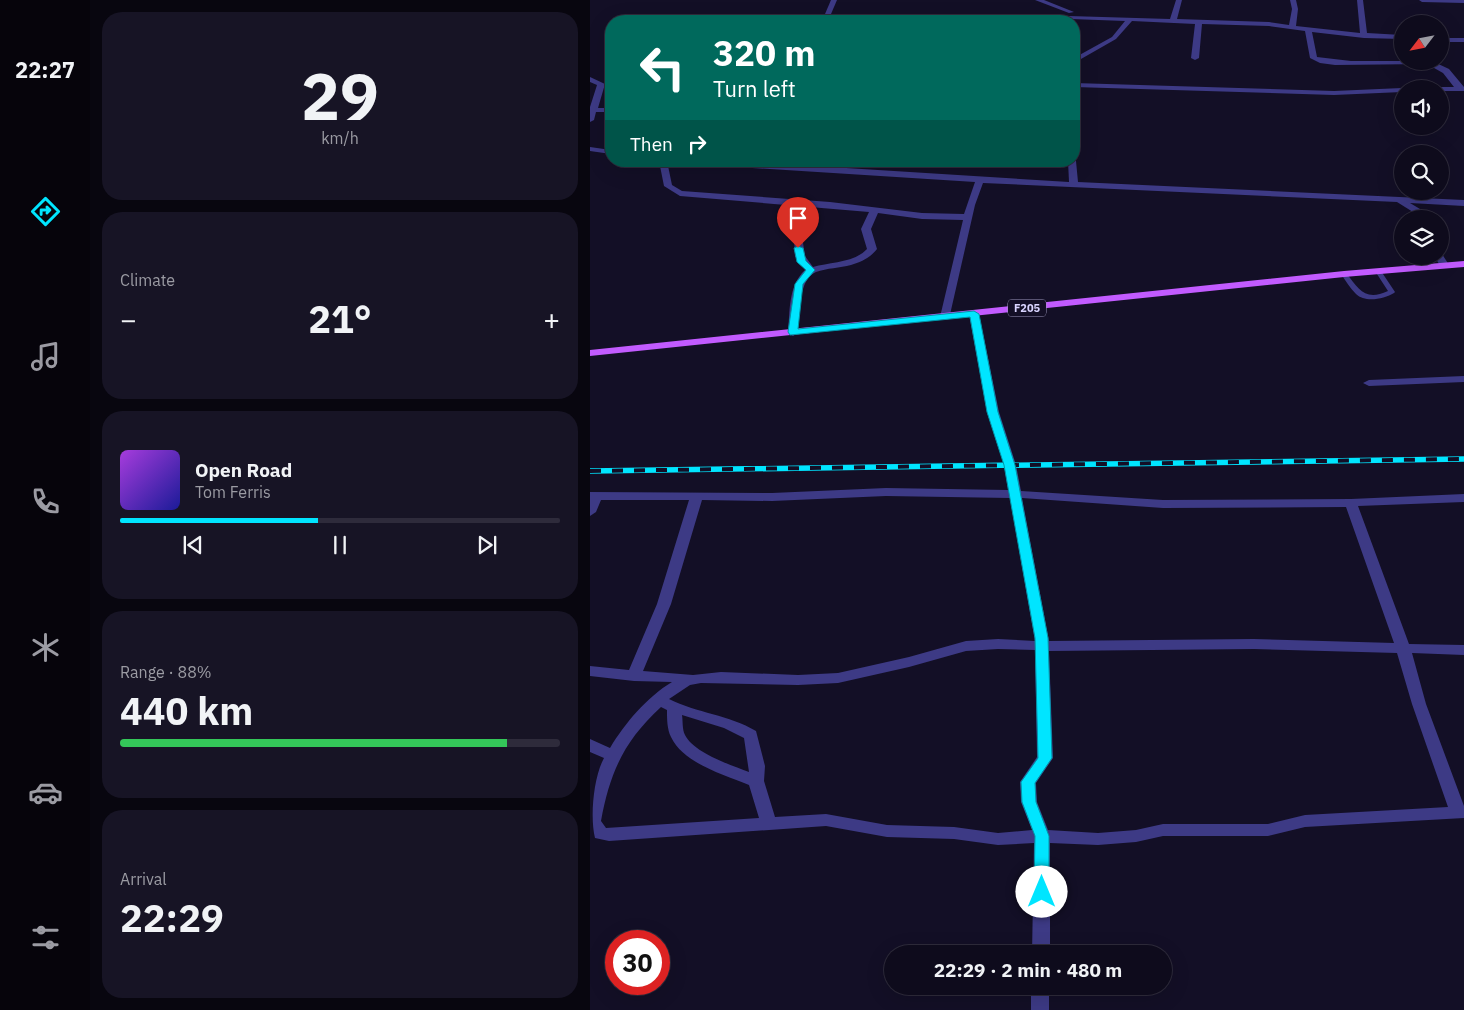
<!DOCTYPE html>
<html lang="en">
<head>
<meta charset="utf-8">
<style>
  body { margin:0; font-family:"IBM Plex Sans",sans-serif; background:#171425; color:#f1f3f6; height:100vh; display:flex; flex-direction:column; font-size:19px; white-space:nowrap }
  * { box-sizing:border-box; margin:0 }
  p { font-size:16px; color:#9b9ba3 }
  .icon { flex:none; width:28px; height:28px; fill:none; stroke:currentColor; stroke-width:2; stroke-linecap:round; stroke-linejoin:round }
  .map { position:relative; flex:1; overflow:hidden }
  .details { display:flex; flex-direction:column; gap:12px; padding:12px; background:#08060f; width:500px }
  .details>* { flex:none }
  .banner { position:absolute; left:15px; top:15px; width:475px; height:152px; border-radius:20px; box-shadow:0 5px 20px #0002,0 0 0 1px #2e2b3b; background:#00695c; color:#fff; overflow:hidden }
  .needle { width:32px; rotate:238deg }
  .controls { position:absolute; left:804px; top:15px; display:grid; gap:10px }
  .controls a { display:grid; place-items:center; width:55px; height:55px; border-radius:50%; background:#0e0b1c; box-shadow:0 5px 20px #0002,0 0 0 1px #2e2b3b; font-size:25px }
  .speed { position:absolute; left:15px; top:930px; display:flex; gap:10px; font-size:25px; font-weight:700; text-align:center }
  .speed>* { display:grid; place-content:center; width:65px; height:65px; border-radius:50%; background:#0e0b1c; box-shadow:0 5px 20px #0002,0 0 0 1px #2e2b3b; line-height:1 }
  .speed .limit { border:8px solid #d22; background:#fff; color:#111 }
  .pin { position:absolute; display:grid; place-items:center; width:42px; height:42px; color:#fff; margin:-51px -21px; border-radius:50% 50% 50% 0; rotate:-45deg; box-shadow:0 0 5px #0007 }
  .pin .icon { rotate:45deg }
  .me { position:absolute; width:55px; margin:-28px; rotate:0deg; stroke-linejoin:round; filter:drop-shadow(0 0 4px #0008) }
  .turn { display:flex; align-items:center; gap:18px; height:105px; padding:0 25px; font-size:22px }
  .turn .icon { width:65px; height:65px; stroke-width:2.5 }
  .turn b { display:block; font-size:35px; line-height:42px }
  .then { display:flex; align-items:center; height:48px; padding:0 25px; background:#0003; gap:10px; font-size:19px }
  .big { font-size:38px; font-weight:800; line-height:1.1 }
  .details .tile { flex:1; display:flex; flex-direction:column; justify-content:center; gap:8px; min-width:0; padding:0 18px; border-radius:20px; background:#171425 }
  .details .dial { align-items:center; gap:0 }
  .dial b { font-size:65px; line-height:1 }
  .song { display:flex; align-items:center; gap:15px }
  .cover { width:60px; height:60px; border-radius:8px; background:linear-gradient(135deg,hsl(280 70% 55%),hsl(240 70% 35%)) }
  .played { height:5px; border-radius:2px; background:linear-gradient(90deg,#00e5ff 45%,#2e2b3b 45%) }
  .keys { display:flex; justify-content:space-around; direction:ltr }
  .heat { display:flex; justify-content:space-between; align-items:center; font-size:28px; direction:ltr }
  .charge { height:8px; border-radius:4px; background:linear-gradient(90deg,#34c759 88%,#2e2b3b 0) }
  .trip { position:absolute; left:294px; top:945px; width:288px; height:50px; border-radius:25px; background:#0e0b1c; box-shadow:0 5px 20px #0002,0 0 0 1px #2e2b3b; font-weight:800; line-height:50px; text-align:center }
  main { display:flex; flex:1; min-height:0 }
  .tab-bar { display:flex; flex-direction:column; width:90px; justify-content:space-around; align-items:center; background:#06040b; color:#9b9ba3 }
  .tab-bar .icon { width:35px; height:35px }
  .tab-bar .on { color:#00e5ff }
  .tab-bar b { font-size:22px; color:#f1f3f6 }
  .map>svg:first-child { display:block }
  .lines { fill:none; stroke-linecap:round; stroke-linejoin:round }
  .service { fill:#3d3a85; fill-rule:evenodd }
  .minor { fill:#3d3a85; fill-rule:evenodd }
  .primary { fill:#c25bff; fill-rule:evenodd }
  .rail-casing { stroke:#00e5ff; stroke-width:5.5 }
  .rail { stroke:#130f26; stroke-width:4; stroke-dasharray:11; stroke-linecap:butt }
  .route { fill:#00e5ff; stroke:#0095a6 }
  .labels { text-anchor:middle; stroke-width:5; stroke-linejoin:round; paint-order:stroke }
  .shield { fill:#130f26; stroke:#9e99be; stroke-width:1 }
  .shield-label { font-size:11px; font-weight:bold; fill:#d9d4ff }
</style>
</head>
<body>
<main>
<nav class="tab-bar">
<b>22:27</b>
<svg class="icon on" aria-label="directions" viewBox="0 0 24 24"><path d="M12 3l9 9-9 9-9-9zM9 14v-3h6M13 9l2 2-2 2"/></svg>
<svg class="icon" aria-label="music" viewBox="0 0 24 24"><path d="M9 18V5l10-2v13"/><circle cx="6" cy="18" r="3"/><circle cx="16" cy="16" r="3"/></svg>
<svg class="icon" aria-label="phone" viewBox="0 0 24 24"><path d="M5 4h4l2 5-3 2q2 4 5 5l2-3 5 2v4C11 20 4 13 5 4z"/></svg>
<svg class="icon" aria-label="climate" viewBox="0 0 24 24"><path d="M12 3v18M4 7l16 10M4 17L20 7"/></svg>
<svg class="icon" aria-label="car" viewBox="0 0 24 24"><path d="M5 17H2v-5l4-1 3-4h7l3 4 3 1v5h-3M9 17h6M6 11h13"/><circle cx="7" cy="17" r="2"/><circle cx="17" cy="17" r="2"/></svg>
<svg class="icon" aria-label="filters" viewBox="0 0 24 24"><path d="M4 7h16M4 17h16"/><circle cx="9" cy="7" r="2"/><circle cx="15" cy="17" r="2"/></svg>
</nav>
<section class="details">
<div class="tile dial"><b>29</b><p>km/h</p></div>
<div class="tile"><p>Climate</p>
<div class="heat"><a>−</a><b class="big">21°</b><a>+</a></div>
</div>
<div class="tile">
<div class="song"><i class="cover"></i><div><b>Open Road</b><p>Tom Ferris</p></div></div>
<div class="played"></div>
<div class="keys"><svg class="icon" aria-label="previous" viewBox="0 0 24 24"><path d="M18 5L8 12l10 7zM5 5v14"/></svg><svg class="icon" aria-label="pause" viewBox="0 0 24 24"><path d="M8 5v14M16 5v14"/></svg><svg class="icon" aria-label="next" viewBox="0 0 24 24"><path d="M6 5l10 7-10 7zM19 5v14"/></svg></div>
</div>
<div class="tile"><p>Range · 88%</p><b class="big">440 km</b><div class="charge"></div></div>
<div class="tile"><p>Arrival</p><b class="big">22:29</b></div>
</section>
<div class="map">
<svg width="874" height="1010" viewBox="0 0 874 1010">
  <rect width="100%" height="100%" fill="#130f26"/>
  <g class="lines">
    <path class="service" d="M 788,269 L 791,271 L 805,292 L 804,293 C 794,299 775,303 766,294 C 760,288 755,280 751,274 L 752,273 L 756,273 C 769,289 775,302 798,291 L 785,271 Z"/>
    <g class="minor">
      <path d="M 241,0 L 247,0 L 238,21 L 232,21 Z"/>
      <path d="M 445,0 L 454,0 L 484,12 L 479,13 Z"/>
      <path d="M 586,0 L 592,0 L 587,19 L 679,22 L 699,25 L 702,9 L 700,0 L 706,0 L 708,9 L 706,26 L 770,33 L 767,0 L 773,0 L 777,33 L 812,35 L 812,39 L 774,38 L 722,32 L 727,57 L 761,61 L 842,61 L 859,69 L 874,87 L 874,91 L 850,91 L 850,89 L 846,89 L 850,87 L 864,87 L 853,73 L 837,64 L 745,65 L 730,63 L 720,58 L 715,31 L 679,26 L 612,24 L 609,58 L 605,60 L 601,58 L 605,24 L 542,21 L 526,39 L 484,63 L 484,58 L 522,37 L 535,21 L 481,19 L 478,17 L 479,16 L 580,19 Z"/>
      <path d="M 829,0 L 874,0 L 874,3 L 832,2 Z"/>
      <path d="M 484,38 L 487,40 L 488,52 L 484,54 Z"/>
      <rect x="850" y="38" width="24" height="4"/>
      <path d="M 0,77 L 15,84 L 8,108 L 21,108 L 21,112 L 6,112 L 4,120 L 0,122 L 0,107 L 7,85 L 0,82 Z"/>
      <path d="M 484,83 L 744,91 L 812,88 L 815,89 L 812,89 L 812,92 L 744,95 L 484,87 Z"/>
      <path d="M 0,147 L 21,150 L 21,154 L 0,151 Z"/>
      <path d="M 484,159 L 486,161 L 488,182 L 874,200 L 874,206 L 820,203 L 830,209 L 833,219 L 824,219 L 823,212 L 807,202 L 393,183 L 385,205 L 359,319 L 355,320 L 350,317 L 373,220 L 332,219 L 288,213 L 281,229 L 287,249 C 280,258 271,262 261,265 C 250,268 237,268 226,272 C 208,279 209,317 208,333 L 203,336 L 198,333 C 200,311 198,286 215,270 L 205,256 L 204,239 L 194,233 L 199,230 L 212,236 L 215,256 L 223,267 C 240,262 264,263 277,249 L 271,229 L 279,212 L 90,196 L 74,186 L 69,161 L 77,161 L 82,185 L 92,191 L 240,202 L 332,213 L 374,214 L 385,182 L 100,164 L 96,161 L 143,161 L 479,182 L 478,161 L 484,161 Z"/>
      <path d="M 850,253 L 852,254 L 859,265 L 857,267 L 851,267 L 844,256 L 850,256 Z"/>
      <path d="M 384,311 L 389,314 L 409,412 L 426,465 L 431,491 L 573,500 L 761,499 L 874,494 L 874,502 L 768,506 L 819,644 L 874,645 L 874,655 L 822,653 L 836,704 L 874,806 L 874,818 L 715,827 L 678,836 L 573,836 L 546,842 L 508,845 L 460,843 L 460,954 L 442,954 L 444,843 L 408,845 L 364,839 L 297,837 L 236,826 L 19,841 L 5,838 C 0,819 3,778 14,758 L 0,752 L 0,739 L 20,748 C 35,723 57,697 82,682 L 44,681 L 0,676 L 0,666 L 39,670 L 67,604 L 99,500 L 11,500 L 6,512 L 0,516 L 0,492 L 182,493 L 296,488 L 418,490 L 414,465 L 397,412 L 379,314 ZM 296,496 L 420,498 L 445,641 L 408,639 L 376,641 L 319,657 L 248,673 L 208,675 L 131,672 L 103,675 L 53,671 L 81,604 L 112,500 L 182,501 ZM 432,498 L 573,508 L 756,507 L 804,643 L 664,639 L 459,641 ZM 408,649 L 445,650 L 447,757 L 430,782 L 431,802 L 442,830 L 408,833 L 364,827 L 297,825 L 236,814 L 185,817 L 174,781 L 175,766 L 166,731 C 139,715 107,713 79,699 L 100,685 L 111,683 L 208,685 L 248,683 L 319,667 L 376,651 ZM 664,649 L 807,653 L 822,704 L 858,807 L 715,815 L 678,824 L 573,824 L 546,830 L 508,833 L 458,830 L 447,802 L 446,783 L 463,758 L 459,651 ZM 71,707 L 77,710 C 77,719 77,729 81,737 C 94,764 133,774 159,785 L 169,818 L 16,828 L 11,821 C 20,772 34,741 71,707 ZM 92,715 L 134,728 L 154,738 L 159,772 C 141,765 104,753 95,735 C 92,729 93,721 92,715 Z"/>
      <path d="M 874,376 L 874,382 L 779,386 L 773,383 L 779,380 Z"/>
      <rect x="441" y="986" width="18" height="24"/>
    </g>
    <path class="primary" d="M 874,261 L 874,267 L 754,277 L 0,356 L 0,350 L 754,271 Z"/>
    <g class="rail-casing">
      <path id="rail" d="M 0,471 L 874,459"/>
    </g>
    <use href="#rail" class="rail"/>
  </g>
  <path class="route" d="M 208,246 L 213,248 L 216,261 L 225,270 L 213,284 L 208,329 L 384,311 L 389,314 L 408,412 L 425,465 L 458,638 L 462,758 L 445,783 L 446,802 L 459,836 L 459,892 L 457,896 L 452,898 L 446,896 L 444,892 L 445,836 L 432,802 L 431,782 L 448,758 L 445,638 L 414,465 L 397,412 L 380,317 L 200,335 L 198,332 L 205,284 L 216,270 L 207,262 L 204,248 Z"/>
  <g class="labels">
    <rect class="shield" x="418" y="299.5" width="38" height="17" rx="4"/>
    <g class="shield-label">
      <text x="437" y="312">F205</text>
    </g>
  </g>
</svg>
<div class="controls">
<a><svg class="needle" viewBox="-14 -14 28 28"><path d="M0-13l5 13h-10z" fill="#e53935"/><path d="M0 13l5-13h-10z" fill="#9b9ba3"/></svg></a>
<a><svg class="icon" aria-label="sound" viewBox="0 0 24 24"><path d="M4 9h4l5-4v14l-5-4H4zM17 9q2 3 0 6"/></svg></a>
<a><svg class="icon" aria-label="search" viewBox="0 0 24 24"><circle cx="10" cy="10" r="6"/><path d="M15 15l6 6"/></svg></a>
<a><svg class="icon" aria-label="layers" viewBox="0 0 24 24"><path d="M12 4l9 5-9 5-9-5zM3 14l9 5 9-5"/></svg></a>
</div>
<div class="speed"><div class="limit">30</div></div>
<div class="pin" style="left:208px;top:248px;background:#d93025"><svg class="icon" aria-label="arrive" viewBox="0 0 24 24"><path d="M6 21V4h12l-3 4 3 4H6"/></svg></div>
<svg class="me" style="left:452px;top:892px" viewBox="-20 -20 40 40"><circle r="19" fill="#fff"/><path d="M0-13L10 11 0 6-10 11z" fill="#00e5ff"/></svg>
<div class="trip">22:29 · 2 min · 480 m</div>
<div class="banner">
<div class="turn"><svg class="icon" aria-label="left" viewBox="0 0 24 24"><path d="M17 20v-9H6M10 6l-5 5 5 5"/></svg><div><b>320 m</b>Turn left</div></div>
<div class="then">Then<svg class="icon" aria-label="right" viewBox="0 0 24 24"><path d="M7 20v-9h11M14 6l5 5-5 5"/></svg></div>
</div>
</div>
</main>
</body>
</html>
